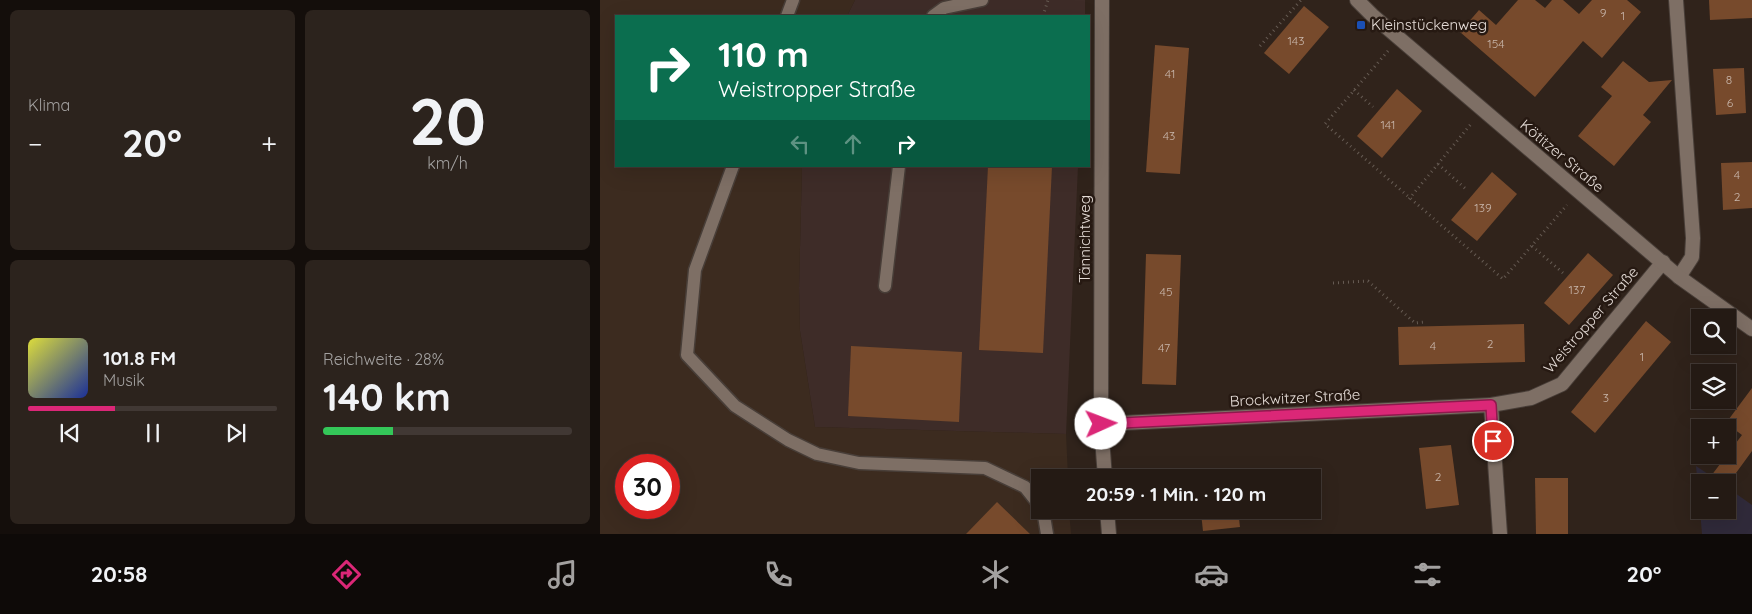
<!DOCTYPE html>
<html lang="de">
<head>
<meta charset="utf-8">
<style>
  body { margin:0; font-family:Quicksand,sans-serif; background:#2c231d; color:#f1f3f6; height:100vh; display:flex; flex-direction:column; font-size:19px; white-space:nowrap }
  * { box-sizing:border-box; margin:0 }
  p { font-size:16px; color:#a3a1a0 }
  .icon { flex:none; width:28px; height:28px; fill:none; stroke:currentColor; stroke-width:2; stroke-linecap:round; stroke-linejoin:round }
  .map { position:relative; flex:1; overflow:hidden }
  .drawer { display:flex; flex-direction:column; gap:10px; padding:10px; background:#140e0b; width:600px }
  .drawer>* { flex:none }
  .guide { position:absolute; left:15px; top:15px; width:475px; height:152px; border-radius:0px; box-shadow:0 5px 20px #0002,0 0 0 1px #413834; background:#0b6e4f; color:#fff; overflow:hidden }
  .buttons { position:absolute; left:1091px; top:309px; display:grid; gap:10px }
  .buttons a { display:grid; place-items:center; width:45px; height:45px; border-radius:0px; background:#241a14; box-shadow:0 5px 20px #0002,0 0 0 1px #413834; font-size:25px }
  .speed { position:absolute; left:15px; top:454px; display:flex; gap:10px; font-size:25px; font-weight:700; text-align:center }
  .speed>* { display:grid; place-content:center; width:65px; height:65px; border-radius:50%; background:#241a14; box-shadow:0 5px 20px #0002,0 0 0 1px #413834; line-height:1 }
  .speed .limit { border:8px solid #d22; background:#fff; color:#111 }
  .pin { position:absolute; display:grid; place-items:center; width:42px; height:42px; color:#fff; margin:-21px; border:2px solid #fff; border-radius:50%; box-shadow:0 1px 5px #0007 }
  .me { position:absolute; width:55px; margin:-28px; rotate:88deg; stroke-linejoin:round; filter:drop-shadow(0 0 4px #0008) }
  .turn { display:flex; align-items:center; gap:18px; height:105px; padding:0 20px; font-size:22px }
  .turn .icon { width:65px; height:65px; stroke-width:2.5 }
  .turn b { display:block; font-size:35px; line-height:42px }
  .lanes { display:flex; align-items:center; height:48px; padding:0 20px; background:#0003; justify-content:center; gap:25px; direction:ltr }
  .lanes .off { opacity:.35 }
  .big { font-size:38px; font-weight:700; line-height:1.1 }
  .drawer .tile { flex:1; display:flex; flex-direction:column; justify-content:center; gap:8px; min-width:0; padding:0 18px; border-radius:8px; background:#2c231d }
  .drawer .dial { align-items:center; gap:0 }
  .dial b { font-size:65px; line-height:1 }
  .song { display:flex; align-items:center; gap:15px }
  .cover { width:60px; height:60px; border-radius:8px; background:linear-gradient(135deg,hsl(60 70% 55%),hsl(230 70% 35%)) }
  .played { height:5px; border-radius:2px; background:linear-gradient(90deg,#db2777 35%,#413834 35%) }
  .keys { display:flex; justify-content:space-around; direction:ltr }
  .heat { display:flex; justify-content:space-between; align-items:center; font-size:28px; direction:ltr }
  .charge { height:8px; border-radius:4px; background:linear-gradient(90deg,#34c759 28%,#413834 0) }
  .drawer .tiles { flex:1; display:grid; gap:10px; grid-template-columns:repeat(2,1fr) }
  .trip { position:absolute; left:431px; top:469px; width:290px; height:50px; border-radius:0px; background:#241a14; box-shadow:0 5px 20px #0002,0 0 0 1px #413834; font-weight:700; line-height:50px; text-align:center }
  .dock { display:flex; height:80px; justify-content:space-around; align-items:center; background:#0e0a08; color:#a3a1a0 }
  .dock .icon { width:35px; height:35px }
  .dock .active { color:#db2777 }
  .dock b { font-size:22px; color:#f1f3f6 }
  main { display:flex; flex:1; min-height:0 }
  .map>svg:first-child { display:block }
  .commercial { fill:#3e2c28 }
  .built { fill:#3c2b1f; fill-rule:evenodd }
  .education { fill:#302a3a }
  .building { fill:#774a2c }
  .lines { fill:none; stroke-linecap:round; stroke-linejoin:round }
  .service-casing { stroke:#483e38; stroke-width:15 }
  .minor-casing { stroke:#483e38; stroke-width:16 }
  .tertiary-casing { stroke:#483e38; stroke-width:16 }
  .path { stroke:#665b53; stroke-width:3; stroke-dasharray:1 4; stroke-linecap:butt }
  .service { stroke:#7e6f65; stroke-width:12 }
  .minor { stroke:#7e6f65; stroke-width:14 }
  .tertiary { stroke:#7e6f65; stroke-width:14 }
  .route-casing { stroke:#8e194d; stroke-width:12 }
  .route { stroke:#db2777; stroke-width:9 }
  .transit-dot { fill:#1a4fb4; stroke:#261912; stroke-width:2 }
  .labels { text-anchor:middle; stroke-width:5; stroke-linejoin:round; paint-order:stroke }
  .number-label { font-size:12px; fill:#c9b7ac }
  .poi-label { font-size:15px; fill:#e4dbd6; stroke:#261912; text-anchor:start }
  .street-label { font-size:15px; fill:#e4dbd6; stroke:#261912 }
</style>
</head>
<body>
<main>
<section class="drawer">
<div class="tiles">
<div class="tile"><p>Klima</p>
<div class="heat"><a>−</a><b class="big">20°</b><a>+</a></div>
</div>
<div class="tile dial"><b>20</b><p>km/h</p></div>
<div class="tile">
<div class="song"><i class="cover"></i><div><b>101.8 FM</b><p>Musik</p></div></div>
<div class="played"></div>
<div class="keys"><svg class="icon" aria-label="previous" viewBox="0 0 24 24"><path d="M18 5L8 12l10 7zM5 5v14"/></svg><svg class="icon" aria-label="pause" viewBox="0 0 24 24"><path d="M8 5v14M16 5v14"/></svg><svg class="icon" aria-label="next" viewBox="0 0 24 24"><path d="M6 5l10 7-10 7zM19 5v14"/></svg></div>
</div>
<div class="tile"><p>Reichweite · 28%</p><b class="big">140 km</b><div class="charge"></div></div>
</div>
</section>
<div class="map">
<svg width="1152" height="534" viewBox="0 0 1152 534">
  <rect width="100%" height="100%" fill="#30231b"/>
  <g class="commercial">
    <path d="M 255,0 L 485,0 L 485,16 L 247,16 Z"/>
    <path d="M 202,166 L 478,166 L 466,434 L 215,427 L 200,331 L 199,288 Z"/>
  </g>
  <path class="built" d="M 0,0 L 255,0 L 247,16 L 16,16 L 16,166 L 202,166 L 199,288 L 200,331 L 215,427 L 466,434 L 468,477 L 440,478 L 440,510 L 469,510 L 471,534 L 0,534 ZM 26,465 L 69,465 L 69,508 L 26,508 Z"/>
  <g class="education">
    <path d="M 1096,466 L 1120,482 L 1100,482 L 1100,509 Z"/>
    <path d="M 1128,488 L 1152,505 L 1152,534 L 1102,534 L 1100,510 L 1128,510 Z"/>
  </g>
  <g class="building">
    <path d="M 918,0 L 935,0 L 945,8 L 952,0 L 963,0 L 979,14 L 992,0 L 1027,0 L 1041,12 L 1002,58 L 983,41 L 935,97 L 860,32 L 879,10 L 896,25 Z"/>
    <path d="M 1109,0 L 1152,0 L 1152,18 L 1110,20 Z"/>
    <path d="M 704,6 L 729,27 L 689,74 L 664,53 Z"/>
    <path d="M 555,45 L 589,48 L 580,174 L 546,172 Z"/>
    <path d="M 1023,61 L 1049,82 L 1072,80 L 1043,115 L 1051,122 L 1014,166 L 978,136 L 1012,96 L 1001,87 Z"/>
    <path d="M 1144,68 L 1146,113 L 1116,115 L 1113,69 Z"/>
    <path d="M 797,89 L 822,111 L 782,158 L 757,136 Z"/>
    <path d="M 1152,162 L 1152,208 L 1123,210 L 1121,163 Z"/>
    <path d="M 388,166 L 452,166 L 443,353 L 379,350 Z"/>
    <path d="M 892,172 L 917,194 L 877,241 L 851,220 Z"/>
    <path d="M 988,253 L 1013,275 L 969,325 L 944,303 Z"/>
    <path d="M 546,254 L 581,255 L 576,385 L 542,384 Z"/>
    <path d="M 1046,321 L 1071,342 L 995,433 L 971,412 Z"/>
    <path d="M 924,324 L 925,362 L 799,365 L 798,327 Z"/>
    <path d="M 251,346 L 362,352 L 359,422 L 248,416 Z"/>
    <path d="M 1152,388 L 1152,451 L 1128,484 L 1120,482 L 1111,476 L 1142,435 L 1126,423 Z"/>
    <path d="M 851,445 L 859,505 L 826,509 L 819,448 Z"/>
    <path d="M 935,478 L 968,478 L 968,534 L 936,534 Z"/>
    <path d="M 397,502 L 430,534 L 366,534 Z"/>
    <path d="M 613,510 L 638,510 L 640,527 L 603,531 L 601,513 Z"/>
  </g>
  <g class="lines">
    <g class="service-casing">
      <g id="service">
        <path d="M 187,16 L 193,0"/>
        <path d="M 333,16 L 344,8 L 382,0"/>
        <path d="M 133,166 L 95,270 L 87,355 L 135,406 L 188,440 L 217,454 L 259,463 L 385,468 L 425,487 L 440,506"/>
        <path d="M 285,286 L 299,166"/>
        <path d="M 443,510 L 447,534"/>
      </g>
    </g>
    <g class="minor-casing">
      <g id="minor">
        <path d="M 502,0 L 501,424 L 505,478"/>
        <path d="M 1076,0 L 1093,238 L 1092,257 L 1079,277"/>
        <path d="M 501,424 L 891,405"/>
        <path d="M 507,510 L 509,534"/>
        <path d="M 900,534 L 891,405 L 931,398 L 962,384 L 1063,262"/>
      </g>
    </g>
    <g class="tertiary-casing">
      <path id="tertiary" d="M 757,0 L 772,15 L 1079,277 L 1152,329"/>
    </g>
    <g class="path">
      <path d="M 443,16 L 448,0"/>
      <path d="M 660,46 L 701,0"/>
      <path d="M 788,51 L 725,124 L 903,279 L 967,205"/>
      <path d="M 754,90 L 773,107"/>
      <path d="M 838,164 L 867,190"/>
      <path d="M 809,199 L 871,124"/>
      <path d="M 932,246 L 963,273"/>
      <path d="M 733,283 L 768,281 L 815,323 L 824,322"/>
    </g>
    <use href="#service" class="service"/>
    <use href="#minor" class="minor"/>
    <use href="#tertiary" class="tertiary"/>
  </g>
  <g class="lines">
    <g class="route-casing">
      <path id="route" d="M 501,424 L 891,405 L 893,441"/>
    </g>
    <use href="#route" class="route"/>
  </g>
  <rect class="transit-dot" x="756" y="20" width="10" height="10" rx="2.5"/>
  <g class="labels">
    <g class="number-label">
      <text x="1003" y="17">9</text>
      <text x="1023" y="20">1</text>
      <text x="696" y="45">143</text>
      <text x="896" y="48">154</text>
      <text x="570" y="78">41</text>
      <text x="1129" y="84">8</text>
      <text x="1130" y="107">6</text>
      <text x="788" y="129">141</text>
      <text x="569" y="140">43</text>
      <text x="1137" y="179">4</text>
      <text x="1137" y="201">2</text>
      <text x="883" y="212">139</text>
      <text x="977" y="294">137</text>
      <text x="566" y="296">45</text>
      <text x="890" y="348">2</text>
      <text x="833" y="350">4</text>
      <text x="564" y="352">47</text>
      <text x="1042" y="361">1</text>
      <text x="1006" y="402">3</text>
      <text x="838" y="481">2</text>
    </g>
    <g class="poi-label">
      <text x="771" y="30">Kleinstückenweg</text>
    </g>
    <g class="street-label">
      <text transform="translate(962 156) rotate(40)" y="5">Kötitzer Straße</text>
      <text transform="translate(485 239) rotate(-90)" y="5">Tännichtweg</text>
      <text transform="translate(991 320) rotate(-49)" y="5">Weistropper Straße</text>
      <text transform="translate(695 398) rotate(-3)" y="5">Brockwitzer Straße</text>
    </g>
  </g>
</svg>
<div class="buttons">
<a><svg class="icon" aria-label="search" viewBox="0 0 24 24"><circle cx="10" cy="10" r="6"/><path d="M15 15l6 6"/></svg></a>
<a><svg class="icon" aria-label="layers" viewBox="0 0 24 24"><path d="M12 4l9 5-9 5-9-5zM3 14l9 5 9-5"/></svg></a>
<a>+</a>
<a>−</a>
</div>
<div class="speed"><div class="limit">30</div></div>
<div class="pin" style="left:893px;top:441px;background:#d93025"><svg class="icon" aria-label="arrive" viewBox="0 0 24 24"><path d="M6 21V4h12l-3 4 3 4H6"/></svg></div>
<svg class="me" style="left:501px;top:424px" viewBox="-20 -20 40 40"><circle r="19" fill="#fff"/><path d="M0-13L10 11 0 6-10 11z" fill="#db2777"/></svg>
<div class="trip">20:59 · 1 Min. · 120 m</div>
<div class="guide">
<div class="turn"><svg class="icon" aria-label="right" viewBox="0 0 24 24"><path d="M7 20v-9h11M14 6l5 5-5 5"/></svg><div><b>110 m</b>Weistropper Straße</div></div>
<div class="lanes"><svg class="icon off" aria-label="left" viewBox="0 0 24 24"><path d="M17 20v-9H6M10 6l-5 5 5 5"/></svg><svg class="icon off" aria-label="ahead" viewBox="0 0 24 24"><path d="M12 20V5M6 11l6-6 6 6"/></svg><svg class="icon" aria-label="right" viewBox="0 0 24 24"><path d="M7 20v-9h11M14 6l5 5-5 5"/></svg></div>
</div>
</div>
</main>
<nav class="dock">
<b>20:58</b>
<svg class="icon active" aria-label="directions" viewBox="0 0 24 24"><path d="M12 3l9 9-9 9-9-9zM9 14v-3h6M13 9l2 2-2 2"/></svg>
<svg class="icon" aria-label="music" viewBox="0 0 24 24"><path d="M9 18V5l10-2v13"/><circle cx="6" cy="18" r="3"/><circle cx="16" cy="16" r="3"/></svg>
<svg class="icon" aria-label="phone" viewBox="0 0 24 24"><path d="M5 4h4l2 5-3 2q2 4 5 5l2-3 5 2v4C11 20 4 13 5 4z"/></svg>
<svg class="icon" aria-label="climate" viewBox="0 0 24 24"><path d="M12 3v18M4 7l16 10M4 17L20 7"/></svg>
<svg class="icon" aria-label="car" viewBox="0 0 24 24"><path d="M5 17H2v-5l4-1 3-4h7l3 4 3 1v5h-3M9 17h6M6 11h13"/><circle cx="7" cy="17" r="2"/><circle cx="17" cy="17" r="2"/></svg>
<svg class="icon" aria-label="filters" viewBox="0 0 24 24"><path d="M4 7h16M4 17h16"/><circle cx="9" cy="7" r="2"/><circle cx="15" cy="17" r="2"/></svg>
<b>20°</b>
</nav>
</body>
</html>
